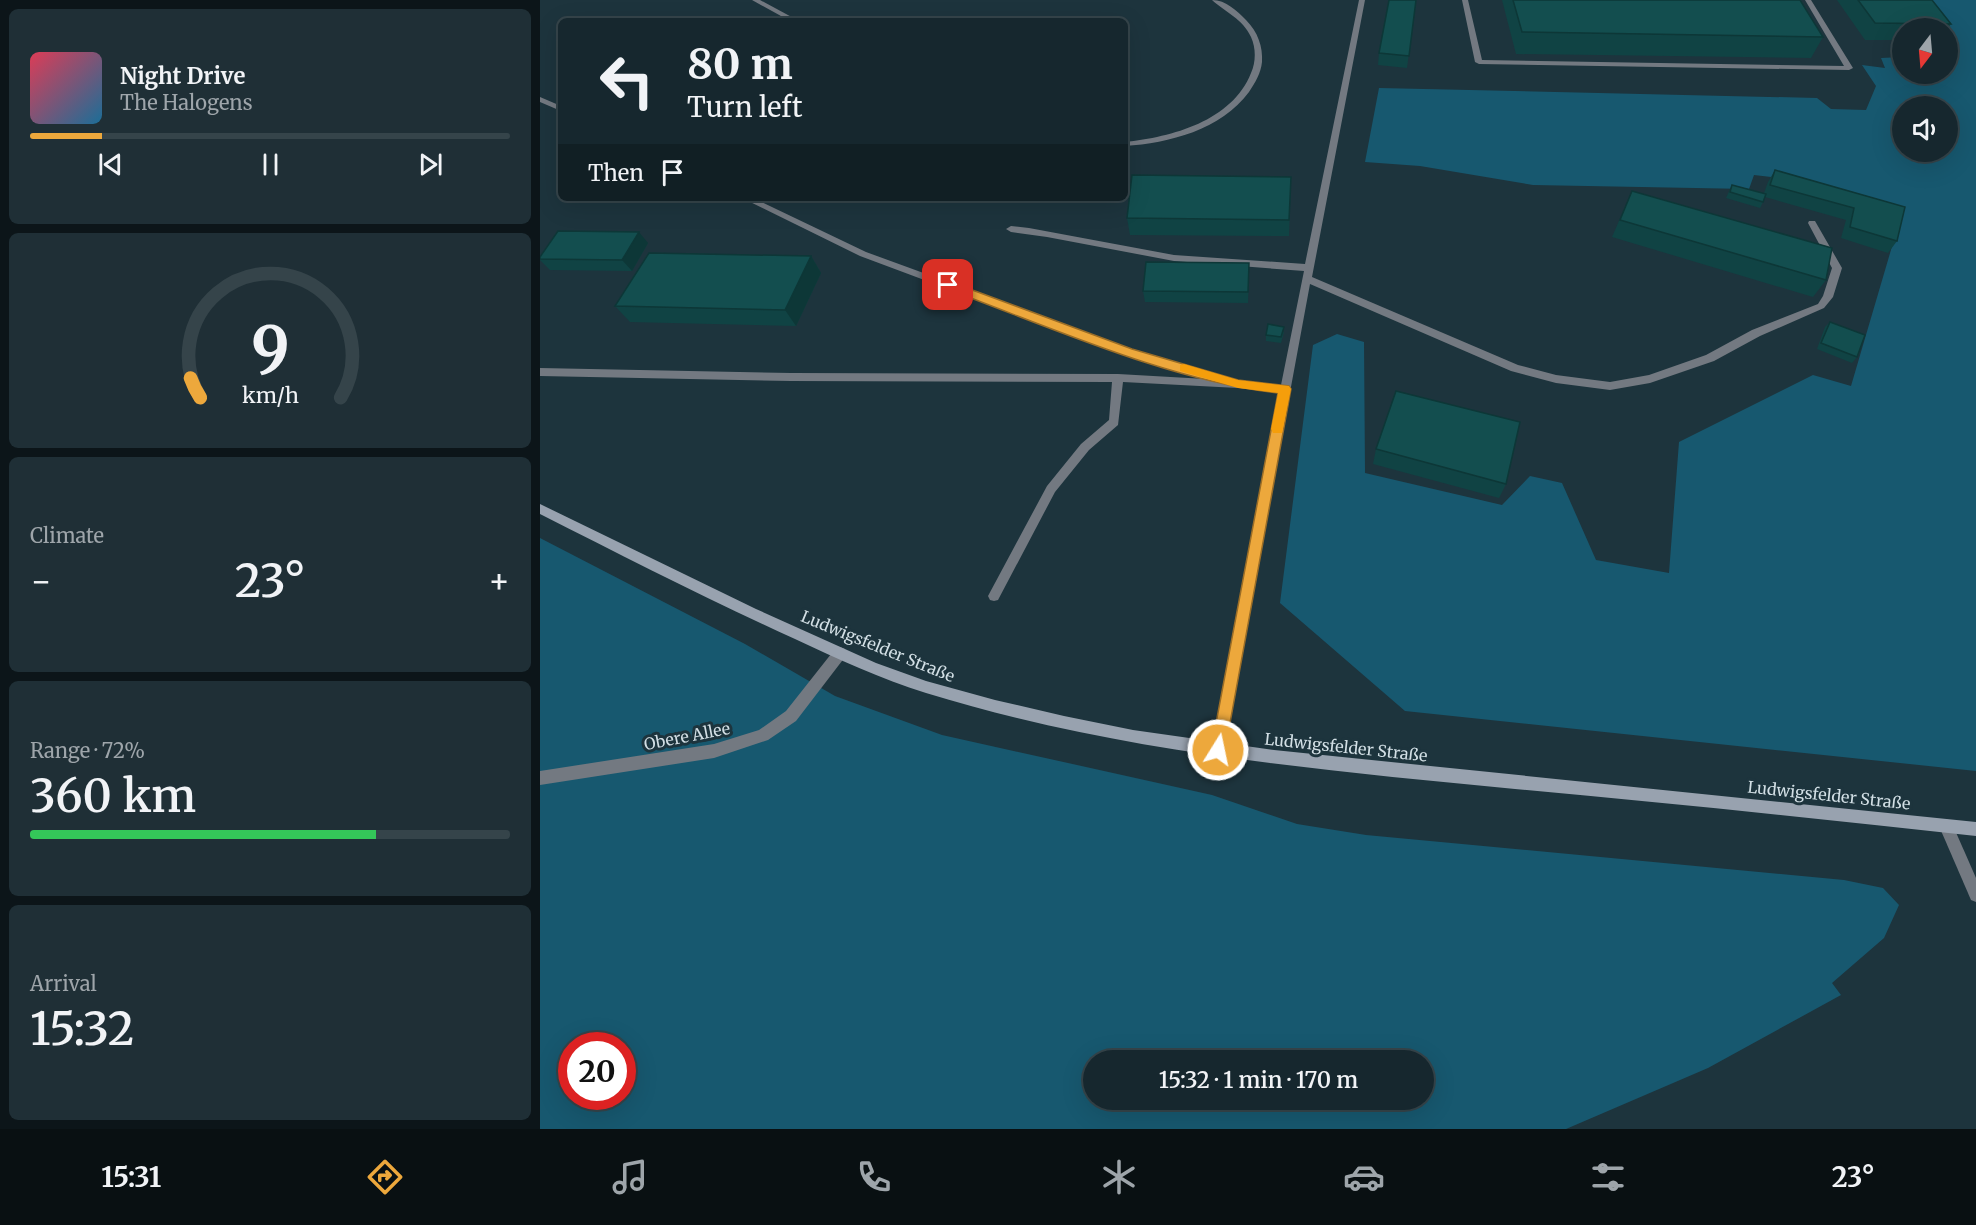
<!DOCTYPE html>
<html lang="en">
<head>
<meta charset="utf-8">
<style>
  body { margin:0; font-family:Merriweather,serif; background:#1f2f36; color:#f1f3f6; height:100vh; display:flex; flex-direction:column; font-size:22px; white-space:nowrap }
  * { box-sizing:border-box; margin:0 }
  p { font-size:20px; color:#9ea5aa }
  .icon { flex:none; width:33px; height:33px; fill:none; stroke:currentColor; stroke-width:2; stroke-linecap:round; stroke-linejoin:round }
  .map { position:relative; flex:1; overflow:hidden }
  .sheet { display:flex; flex-direction:column; gap:9px; padding:9px; background:#0c1519; width:540px }
  .sheet>* { flex:none }
  .guide { position:absolute; left:18px; top:18px; width:570px; height:183px; border-radius:9px; box-shadow:0 6px 24px #0002,0 0 0 2px #35444a; background:#16272e; color:#f1f3f6; overflow:hidden }
  .needle { width:39px; rotate:196deg }
  .tools { position:absolute; left:1352px; top:18px; display:grid; gap:12px }
  .tools a { display:grid; place-items:center; width:66px; height:66px; border-radius:50%; background:#16272e; box-shadow:0 6px 24px #0002,0 0 0 2px #35444a; font-size:30px }
  .speed { position:absolute; left:18px; top:1032px; display:flex; gap:12px; font-size:30px; font-weight:700; text-align:center }
  .speed>* { display:grid; place-content:center; width:78px; height:78px; border-radius:50%; background:#16272e; box-shadow:0 6px 24px #0002,0 0 0 2px #35444a; line-height:1 }
  .speed .limit { border:9px solid #d22; background:#fff; color:#111 }
  .pin { position:absolute; display:grid; place-items:center; width:51px; height:51px; color:#fff; margin:-26px; border-radius:12px; box-shadow:0 3px 9px #0006 }
  .me { position:absolute; width:66px; margin:-33px; rotate:10deg; stroke-linejoin:round; filter:drop-shadow(0 0 4px #0008) }
  .turn { display:flex; align-items:center; gap:21px; height:126px; padding:0 30px; font-size:27px }
  .turn .icon { width:78px; height:78px; stroke-width:2.5 }
  .turn b { display:block; font-size:42px; line-height:51px }
  .then { display:flex; align-items:center; height:57px; padding:0 30px; background:#0003; gap:12px; font-size:22px }
  .big { font-size:45px; font-weight:600; line-height:1.1 }
  .sheet .widget { flex:1; display:flex; flex-direction:column; justify-content:center; gap:9px; min-width:0; padding:0 21px; border-radius:9px; background:#1f2f36 }
  .sheet .dial { align-items:center; gap:0 }
  .dial svg { height:156px; overflow:visible; fill:none; stroke:#35444a; stroke-width:7; stroke-linecap:round; text-anchor:middle }
  .dial text { fill:#f1f3f6; stroke:none }
  .song { display:flex; align-items:center; gap:18px }
  .cover { width:72px; height:72px; border-radius:9px; background:linear-gradient(135deg,hsl(350 70% 55%),hsl(200 70% 35%)) }
  .played { height:6px; border-radius:3px; background:linear-gradient(90deg,#eda83c 15%,#35444a 15%) }
  .keys { display:flex; justify-content:space-around; direction:ltr }
  .heat { display:flex; justify-content:space-between; align-items:center; font-size:33px; direction:ltr }
  .charge { height:9px; border-radius:4px; background:linear-gradient(90deg,#34c759 72%,#35444a 0) }
  .trip { position:absolute; left:543px; top:1050px; width:351px; height:60px; border-radius:30px; background:#16272e; box-shadow:0 6px 24px #0002,0 0 0 2px #35444a; font-weight:600; line-height:60px; text-align:center }
  .dock { display:flex; height:96px; justify-content:space-around; align-items:center; background:#091012; color:#9ea5aa }
  .dock .icon { width:42px; height:42px }
  .dock .active { color:#eda83c }
  .dock b { font-size:27px; color:#f1f3f6 }
  main { display:flex; flex:1; min-height:0 }
  .map>svg:first-child { display:block }
  .green { fill:#17586f; fill-rule:evenodd }
  .lines { fill:none; stroke-linecap:round; stroke-linejoin:round }
  .lane { fill:#737981; fill-rule:evenodd }
  .street { fill:#737981; fill-rule:evenodd }
  .secondary { fill:#98a2af; fill-rule:evenodd }
  .wall { fill:#104344 }
  .shaded-wall { fill:#0d3737 }
  .building { fill:#134e4f; stroke:#0d3737; stroke-width:1.5 }
  .route { fill:#eda83c; stroke:#9a6d27; stroke-width:1.5 }
  .slow { fill:#f59e0b }
  .labels { text-anchor:middle; stroke-width:6; stroke-linejoin:round; paint-order:stroke }
  .street-label { font-size:16px; fill:#d2dfe5; stroke:#1d343d }
</style>
</head>
<body>
<main>
<section class="sheet">
<div class="widget">
<div class="song"><i class="cover"></i><div><b>Night Drive</b><p>The Halogens</p></div></div>
<div class="played"></div>
<div class="keys"><svg class="icon" aria-label="previous" viewBox="0 0 24 24"><path d="M18 5L8 12l10 7zM5 5v14"/></svg><svg class="icon" aria-label="pause" viewBox="0 0 24 24"><path d="M8 5v14M16 5v14"/></svg><svg class="icon" aria-label="next" viewBox="0 0 24 24"><path d="M6 5l10 7-10 7zM19 5v14"/></svg></div>
</div>
<div class="widget dial"><svg viewBox="0 0 100 80">
<path d="M14 69A42 42 0 1 1 86 69"/>
<path d="M14 69A42 42 0 0 1 9 59" stroke="#eda83c"/>
<text x="50" y="56" font-size="32" font-weight="700">9</text>
<text x="50" y="72" font-size="11">km/h</text>
</svg></div>
<div class="widget"><p>Climate</p>
<div class="heat"><a>−</a><b class="big">23°</b><a>+</a></div>
</div>
<div class="widget"><p>Range · 72%</p><b class="big">360 km</b><div class="charge"></div></div>
<div class="widget"><p>Arrival</p><b class="big">15:32</b></div>
</section>
<div class="map">
<svg width="1436" height="1129" viewBox="0 0 1436 1129">
  <rect width="100%" height="100%" fill="#1d343d"/>
  <g class="green">
    <path d="M 1376,0 L 1436,0 L 1436,771 L 865,711 L 740,603 L 773,345 L 797,334 L 824,342 L 825,473 L 962,505 L 990,476 L 1022,483 L 1056,560 L 1129,573 L 1139,442 L 1273,375 L 1311,386 L 1363,209 L 1257,180 L 1214,175 L 1209,189 L 993,185 L 880,166 L 825,162 L 839,88 L 1277,98 L 1291,109 L 1326,110 L 1336,86 L 1322,65 L 1345,68 L 1341,58 L 1362,57 L 1362,74 L 1407,74 L 1407,45 L 1409,44 L 1407,28 ZM 1362,106 L 1407,106 L 1407,152 L 1362,152 Z"/>
    <path d="M 0,538 L 205,644 L 295,696 L 402,735 L 672,795 L 757,824 L 826,835 L 1304,880 L 1343,888 L 1359,905 L 1344,938 L 1292,983 L 1301,995 L 1168,1068 L 1026,1129 L 0,1129 ZM 32,1046 L 82,1046 L 82,1096 L 32,1096 ZM 554,1060 L 884,1060 L 884,1100 L 554,1100 Z"/>
  </g>
  <g class="lines">
    <g class="lane">
      <path d="M 212,0 L 220,0 L 259,21 L 250,21 Z"/>
      <path d="M 672,0 C 686,0 697,11 706,20 C 718,32 723,47 722,62 C 721,73 715,83 709,92 C 681,130 629,143 585,146 L 585,142 C 632,137 692,121 711,73 C 716,62 716,48 711,37 C 703,19 685,12 672,0 Z"/>
      <path d="M 819,0 L 825,0 L 772,277 L 978,365 L 1016,375 L 1070,382 L 1109,375 L 1166,355 L 1212,330 L 1278,304 L 1283,296 L 1292,268 L 1268,223 L 1269,221 L 1275,221 L 1302,268 L 1293,297 L 1284,308 L 1220,336 L 1174,361 L 1110,383 L 1070,390 L 1016,383 L 971,371 L 770,284 L 683,755 L 678,757 L 673,755 L 671,750 L 739,392 L 698,388 L 583,382 L 578,425 L 549,450 L 515,492 L 458,600 L 454,601 L 450,600 L 448,596 L 507,486 L 541,444 L 569,420 L 572,382 L 251,381 L 0,376 L 0,368 L 251,373 L 578,374 L 666,379 L 585,355 L 320,256 L 202,198 L 213,198 L 326,252 L 592,349 L 698,380 L 741,385 L 764,271 L 634,261 L 507,237 L 471,232 L 466,229 L 471,226 L 489,228 L 634,255 L 765,264 Z"/>
      <path d="M 922,0 L 928,0 L 942,60 L 1304,66 L 1265,0 L 1271,0 L 1313,68 L 1309,70 L 939,64 L 935,62 Z"/>
      <path d="M 0,97 L 21,106 L 21,111 L 0,102 Z"/>
      <path d="M 300,647 L 305,649 L 306,653 L 305,657 L 256,721 L 228,740 L 174,758 L 0,785 L 0,771 L 174,744 L 219,730 L 246,711 L 295,649 Z"/>
    </g>
    <path class="street" d="M 1406,819 L 1411,821 L 1436,878 L 1436,902 L 1431,900 L 1399,826 L 1401,821 Z"/>
    <path class="secondary" d="M 0,504 L 216,609 L 336,663 L 386,681 L 455,700 L 524,716 L 593,730 L 734,750 L 1436,822 L 1436,836 C 1283,819 1129,803 975,789 C 777,770 577,752 386,693 C 341,679 298,659 255,639 C 169,600 85,557 0,514 Z"/>
  </g>
  <g class="wall">
    <path d="M 876,0 L 867,68 L 838,65 L 839,53 Z"/>
    <path d="M 962,0 L 1260,0 L 1283,37 L 1271,58 L 976,54 Z"/>
    <path d="M 1297,0 L 1392,0 L 1411,24 L 1407,30 L 1407,28 L 1362,28 L 1362,40 L 1325,40 Z"/>
    <path d="M 1235,170 L 1365,207 L 1357,241 L 1348,253 L 1301,238 L 1306,220 L 1225,197 L 1223,202 L 1220,208 L 1186,198 L 1192,185 L 1224,193 L 1228,182 Z"/>
    <path d="M 751,177 L 749,236 L 590,235 L 587,218 Z"/>
    <path d="M 1092,191 L 1286,280 L 1273,297 L 1072,237 Z"/>
    <path d="M 108,243 L 92,271 L 10,270 L 0,260 L 0,257 Z"/>
    <path d="M 271,256 L 281,273 L 256,326 L 90,322 L 75,306 Z"/>
    <path d="M 709,275 L 708,303 L 605,302 L 603,291 Z"/>
    <path d="M 1290,322 L 1317,357 L 1312,363 L 1277,349 L 1285,327 Z"/>
    <path d="M 744,332 L 741,343 L 726,341 L 726,335 Z"/>
    <path d="M 836,449 L 966,484 L 959,498 L 833,464 Z"/>
  </g>
  <g class="shaded-wall">
    <path d="M 99,232 L 108,243 L 92,271 L 82,260 Z"/>
    <path d="M 271,256 L 281,273 L 256,326 L 245,310 Z"/>
  </g>
  <g class="building">
    <path d="M 849,0 L 876,0 L 869,56 L 839,53 Z"/>
    <path d="M 973,0 L 1260,0 L 1283,37 L 982,32 Z"/>
    <path d="M 1318,0 L 1392,0 L 1411,24 L 1335,23 Z"/>
    <path d="M 1235,170 L 1365,207 L 1357,241 L 1310,227 L 1314,208 L 1230,185 Z"/>
    <path d="M 592,175 L 751,177 L 749,220 L 587,218 Z"/>
    <path d="M 1192,185 L 1226,194 L 1223,202 L 1190,192 Z"/>
    <path d="M 1092,191 L 1292,248 L 1286,280 L 1080,220 Z"/>
    <path d="M 18,231 L 99,232 L 82,260 L 0,259 L 0,257 Z"/>
    <path d="M 109,253 L 271,256 L 245,310 L 75,306 Z"/>
    <path d="M 606,262 L 709,263 L 708,292 L 603,291 Z"/>
    <path d="M 1290,322 L 1325,335 L 1317,357 L 1281,343 Z"/>
    <path d="M 728,324 L 744,327 L 741,337 L 726,335 Z"/>
    <path d="M 856,391 L 980,422 L 966,484 L 836,449 Z"/>
  </g>
  <path class="route" d="M 408,281 L 592,349 L 698,380 L 749,386 L 751,389 L 684,756 L 678,758 L 673,756 L 671,750 L 738,393 C 629,381 508,326 404,288 L 404,283 Z"/>
  <path class="slow" d="M 644,364 L 698,380 L 749,386 L 751,389 L 742,433 L 733,433 L 731,429 L 738,393 L 698,388 L 640,371 L 640,365 Z"/>
  <g class="labels">
    <g class="street-label">
      <text transform="translate(338 646) rotate(22)" y="6">Ludwigsfelder Straße</text>
      <text transform="translate(147 736) rotate(-11)" y="6">Obere Allee</text>
      <text transform="translate(806 747) rotate(6)" y="6">Ludwigsfelder Straße</text>
      <text transform="translate(1289 795) rotate(6)" y="6">Ludwigsfelder Straße</text>
    </g>
  </g>
</svg>
<div class="tools">
<a><svg class="needle" viewBox="-14 -14 28 28"><path d="M0-13l5 13h-10z" fill="#e53935"/><path d="M0 13l5-13h-10z" fill="#9ea5aa"/></svg></a>
<a><svg class="icon" aria-label="sound" viewBox="0 0 24 24"><path d="M4 9h4l5-4v14l-5-4H4zM17 9q2 3 0 6"/></svg></a>
</div>
<div class="speed"><div class="limit">20</div></div>
<div class="pin" style="left:408px;top:285px;background:#d93025"><svg class="icon" aria-label="arrive" viewBox="0 0 24 24"><path d="M6 21V4h12l-3 4 3 4H6"/></svg></div>
<svg class="me" style="left:678px;top:750px" viewBox="-20 -20 40 40"><circle r="17" fill="#eda83c" stroke="#fff" stroke-width="3"/><path d="M0-11L8 9 0 5-8 9z" fill="#fff"/></svg>
<div class="trip">15:32 · 1 min · 170 m</div>
<div class="guide">
<div class="turn"><svg class="icon" aria-label="left" viewBox="0 0 24 24"><path d="M17 20v-9H6M10 6l-5 5 5 5"/></svg><div><b>80 m</b>Turn left</div></div>
<div class="then">Then<svg class="icon" aria-label="arrive" viewBox="0 0 24 24"><path d="M6 21V4h12l-3 4 3 4H6"/></svg></div>
</div>
</div>
</main>
<nav class="dock">
<b>15:31</b>
<svg class="icon active" aria-label="directions" viewBox="0 0 24 24"><path d="M12 3l9 9-9 9-9-9zM9 14v-3h6M13 9l2 2-2 2"/></svg>
<svg class="icon" aria-label="music" viewBox="0 0 24 24"><path d="M9 18V5l10-2v13"/><circle cx="6" cy="18" r="3"/><circle cx="16" cy="16" r="3"/></svg>
<svg class="icon" aria-label="phone" viewBox="0 0 24 24"><path d="M5 4h4l2 5-3 2q2 4 5 5l2-3 5 2v4C11 20 4 13 5 4z"/></svg>
<svg class="icon" aria-label="climate" viewBox="0 0 24 24"><path d="M12 3v18M4 7l16 10M4 17L20 7"/></svg>
<svg class="icon" aria-label="car" viewBox="0 0 24 24"><path d="M5 17H2v-5l4-1 3-4h7l3 4 3 1v5h-3M9 17h6M6 11h13"/><circle cx="7" cy="17" r="2"/><circle cx="17" cy="17" r="2"/></svg>
<svg class="icon" aria-label="filters" viewBox="0 0 24 24"><path d="M4 7h16M4 17h16"/><circle cx="9" cy="7" r="2"/><circle cx="15" cy="17" r="2"/></svg>
<b>23°</b>
</nav>
</body>
</html>
